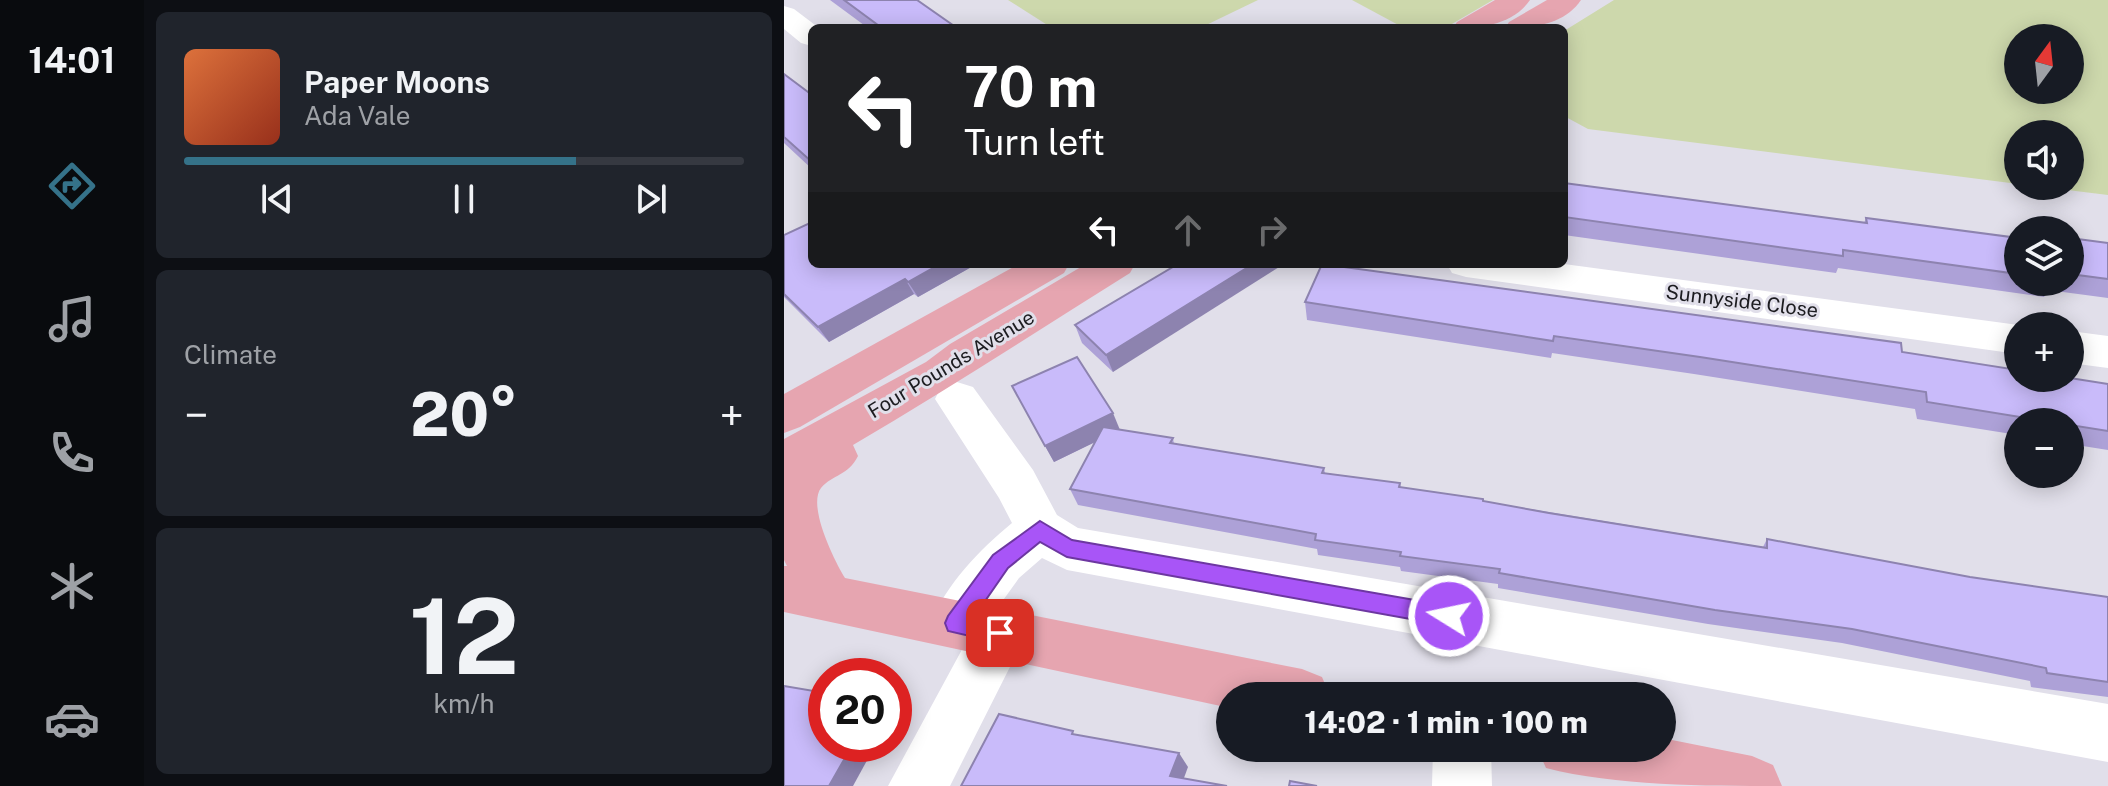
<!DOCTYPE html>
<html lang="en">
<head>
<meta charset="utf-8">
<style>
  body { margin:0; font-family:"Public Sans",sans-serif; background:#20242c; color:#f1f3f6; height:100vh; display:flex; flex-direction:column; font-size:30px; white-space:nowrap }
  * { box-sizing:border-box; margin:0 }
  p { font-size:26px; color:#9ea1a6 }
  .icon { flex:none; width:44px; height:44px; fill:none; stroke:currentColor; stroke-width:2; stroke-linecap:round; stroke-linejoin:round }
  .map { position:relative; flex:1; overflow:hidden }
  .details { display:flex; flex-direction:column; gap:12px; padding:12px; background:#0d0f14; width:640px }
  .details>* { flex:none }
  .hud { position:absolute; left:24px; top:24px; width:760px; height:244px; border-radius:12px; box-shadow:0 4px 20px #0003; background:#202124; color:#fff; overflow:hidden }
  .needle { width:52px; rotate:15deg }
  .controls { position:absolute; left:1220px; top:24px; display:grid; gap:16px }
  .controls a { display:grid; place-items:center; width:80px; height:80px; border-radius:50%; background:#171b24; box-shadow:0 4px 20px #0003; font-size:40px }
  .speed { position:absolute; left:24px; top:658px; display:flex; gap:16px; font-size:40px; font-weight:700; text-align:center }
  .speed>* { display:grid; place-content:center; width:104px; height:104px; border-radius:50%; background:#171b24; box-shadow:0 4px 20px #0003; line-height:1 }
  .speed .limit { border:12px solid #d22; background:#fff; color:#111 }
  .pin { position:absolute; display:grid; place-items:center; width:68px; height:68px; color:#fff; margin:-34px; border-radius:16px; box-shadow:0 4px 12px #0006 }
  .me { position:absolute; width:88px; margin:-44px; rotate:280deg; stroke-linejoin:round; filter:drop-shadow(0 0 6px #0008) }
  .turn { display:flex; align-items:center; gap:28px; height:168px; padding:0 24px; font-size:36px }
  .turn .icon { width:104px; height:104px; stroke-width:2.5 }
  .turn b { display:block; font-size:56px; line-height:68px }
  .lanes { display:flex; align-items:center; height:76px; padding:0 24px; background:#0003; justify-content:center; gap:40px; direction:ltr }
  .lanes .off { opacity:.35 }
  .big { font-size:60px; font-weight:800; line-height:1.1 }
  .details .widget { flex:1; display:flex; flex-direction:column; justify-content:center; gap:12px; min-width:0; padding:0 28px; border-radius:12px; background:#20242c }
  .details .dial { align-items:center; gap:0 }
  .dial b { font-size:104px; line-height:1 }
  .song { display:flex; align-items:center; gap:24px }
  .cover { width:96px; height:96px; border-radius:12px; background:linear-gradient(135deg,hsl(20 70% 55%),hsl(10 70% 35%)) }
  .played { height:8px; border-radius:4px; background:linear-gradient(90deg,#357289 70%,#363941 70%) }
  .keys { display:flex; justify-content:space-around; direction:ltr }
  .heat { display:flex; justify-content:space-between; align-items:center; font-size:44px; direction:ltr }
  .trip { position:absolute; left:432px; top:682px; width:460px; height:80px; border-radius:40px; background:#171b24; box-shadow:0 4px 20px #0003; font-weight:800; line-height:80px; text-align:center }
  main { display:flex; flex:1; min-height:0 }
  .tab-bar { display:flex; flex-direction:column; width:144px; justify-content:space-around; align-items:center; background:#090b0e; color:#9ea1a6 }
  .tab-bar .icon { width:56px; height:56px }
  .tab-bar .on { color:#357289 }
  .tab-bar b { font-size:36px; color:#f1f3f6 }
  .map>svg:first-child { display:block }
  .green { fill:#cdd8ac; fill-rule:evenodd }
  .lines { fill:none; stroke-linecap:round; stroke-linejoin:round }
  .minor { fill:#fff; fill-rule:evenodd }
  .major { fill:#e6a5b0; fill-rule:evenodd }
  .wall { fill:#ada1d7 }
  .shaded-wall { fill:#8d83af }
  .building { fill:#c9bbfa; stroke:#8d83af; stroke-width:2 }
  .route { fill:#a855f7; stroke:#6d37a1; stroke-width:2 }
  .labels { text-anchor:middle; stroke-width:6; stroke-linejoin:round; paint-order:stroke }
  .street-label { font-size:20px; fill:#1c1c20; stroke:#e1dfea }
</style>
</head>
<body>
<main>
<nav class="tab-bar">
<b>14:01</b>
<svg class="icon on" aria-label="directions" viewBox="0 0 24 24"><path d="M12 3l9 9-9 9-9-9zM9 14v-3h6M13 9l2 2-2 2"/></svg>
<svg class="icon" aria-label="music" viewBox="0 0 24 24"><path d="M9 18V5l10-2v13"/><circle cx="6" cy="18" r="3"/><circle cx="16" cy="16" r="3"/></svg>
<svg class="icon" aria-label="phone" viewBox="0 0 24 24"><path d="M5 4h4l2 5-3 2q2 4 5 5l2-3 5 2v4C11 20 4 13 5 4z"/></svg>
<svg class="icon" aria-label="climate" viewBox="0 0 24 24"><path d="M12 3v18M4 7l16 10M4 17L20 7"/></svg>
<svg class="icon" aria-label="car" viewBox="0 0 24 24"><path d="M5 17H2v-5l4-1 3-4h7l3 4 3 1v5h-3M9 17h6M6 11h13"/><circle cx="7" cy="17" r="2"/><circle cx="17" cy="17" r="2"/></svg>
</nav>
<section class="details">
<div class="widget">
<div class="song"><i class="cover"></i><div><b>Paper Moons</b><p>Ada Vale</p></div></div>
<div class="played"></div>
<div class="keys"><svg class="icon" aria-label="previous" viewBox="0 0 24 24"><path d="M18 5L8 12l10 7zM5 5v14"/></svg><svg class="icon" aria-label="pause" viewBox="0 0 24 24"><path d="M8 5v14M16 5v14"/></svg><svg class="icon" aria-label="next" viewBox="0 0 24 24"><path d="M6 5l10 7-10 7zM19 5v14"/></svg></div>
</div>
<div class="widget"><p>Climate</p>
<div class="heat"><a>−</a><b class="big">20°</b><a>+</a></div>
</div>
<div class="widget dial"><b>12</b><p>km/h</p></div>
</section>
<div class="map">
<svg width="1324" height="786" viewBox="0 0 1324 786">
  <rect width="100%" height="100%" fill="#e1dfea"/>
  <g class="green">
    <path d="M 224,0 L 474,0 L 416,28 L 268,28 Z"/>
    <path d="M 568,0 L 709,0 L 661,28 L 620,28 Z"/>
    <path d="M 830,0 L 1324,0 L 1324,195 L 1251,186 L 1286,186 L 1286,134 L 1234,134 L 1234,184 L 804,129 L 780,116 L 780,31 ZM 1234,38 L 1286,38 L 1286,90 L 1234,90 Z"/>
  </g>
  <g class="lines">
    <g class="minor">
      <path d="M 0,6 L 10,9 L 35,28 L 28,28 L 28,46 L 17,43 L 0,29 Z"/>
      <path d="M 663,264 L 780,264 L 1242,326 L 1234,326 L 1234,354 L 682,277 L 668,273 Z"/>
      <path d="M 1286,331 L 1324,336 L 1324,368 L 1286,363 Z"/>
      <path d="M 173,382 L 189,387 L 249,470 L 273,515 L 294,528 L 1324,704 L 1324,762 L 283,570 L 258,558 L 235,578 L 212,610 L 235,615 L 243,633 L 166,786 L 104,786 L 181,644 L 172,647 L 153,640 L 146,623 C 163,584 195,550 228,523 L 215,498 L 151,399 L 157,387 Z"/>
      <path d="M 649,748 L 707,748 L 708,786 L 648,786 Z"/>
    </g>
    <g class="major">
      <path d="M 711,0 L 746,0 C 729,25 697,28 669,28 L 673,22 Z"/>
      <path d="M 763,0 L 797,0 C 780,25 749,28 721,28 L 725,22 Z"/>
      <path d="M 235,264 L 285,264 L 280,273 L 16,427 L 0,433 L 0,394 Z"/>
      <path d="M 302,264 L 351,264 L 346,273 C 253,331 163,390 69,445 L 74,456 C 64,476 49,474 37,488 C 23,506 51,562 61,578 L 518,669 L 538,677 L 546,696 L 446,696 L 446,708 L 0,612 L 0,566 L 3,566 L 0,560 L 0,439 L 142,362 L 166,344 Z"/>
      <path d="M 878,738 L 968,756 L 989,765 L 998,786 C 922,786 832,786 762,768 L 753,748 L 878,748 Z"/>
    </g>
  </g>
  <g class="wall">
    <path d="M 46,0 L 133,0 L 173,28 L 84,28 Z"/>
    <path d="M 0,74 L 28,95 L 28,169 L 0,143 Z"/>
    <path d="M 780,183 L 1080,223 L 1082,218 L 1234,238 L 1234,282 L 1286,282 L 1286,238 L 1324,243 L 1324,298 L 1264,290 L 1260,297 L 1054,268 L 1052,273 L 780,235 Z"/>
    <path d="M 0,235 L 191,265 L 134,297 L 130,294 L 45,342 L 0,297 Z"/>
    <path d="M 394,264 L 329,372 L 298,343 L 291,325 Z"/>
    <path d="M 521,302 L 1118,352 L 1324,384 L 1324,450 L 1286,444 L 1286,422 L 1234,422 L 1234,435 L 1133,419 L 1131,409 L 910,374 L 768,353 L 767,358 L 523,320 Z"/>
    <path d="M 228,386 L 336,430 L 389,438 L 390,444 L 540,468 L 541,473 L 616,483 L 617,488 L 979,547 L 983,539 L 1186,577 L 1324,597 L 1324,697 L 1247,687 L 1246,681 L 1058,643 L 924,624 L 714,588 L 714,584 L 617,571 L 616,567 L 534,555 L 533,549 L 294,505 L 286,489 L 311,442 L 270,462 Z"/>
  </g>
  <g class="shaded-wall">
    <path d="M 156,264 L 191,265 L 134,297 L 124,282 Z"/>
    <path d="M 469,264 L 500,264 L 329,372 L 322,355 Z"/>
    <path d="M 121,279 L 130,294 L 45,342 L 34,327 Z"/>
    <path d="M 329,413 L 336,430 L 270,462 L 261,446 Z"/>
    <path d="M 69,744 L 92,744 L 69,786 L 45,786 Z"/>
    <path d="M 395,753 L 404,767 L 397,786 L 386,776 Z"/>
  </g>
  <g class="building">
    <path d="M 60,0 L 133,0 L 173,28 L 98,28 Z"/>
    <path d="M 0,74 L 28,95 L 28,162 L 0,137 Z"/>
    <path d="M 780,183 L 1083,223 L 1082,218 L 1234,238 L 1234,274 L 1059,250 L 1059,256 L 780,217 Z"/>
    <path d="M 28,222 L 28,264 L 156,264 L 124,282 L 121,279 L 34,327 L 0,294 L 0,235 Z"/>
    <path d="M 1286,238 L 1324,243 L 1324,279 L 1286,274 Z"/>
    <path d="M 394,264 L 469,264 L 322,355 L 291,325 Z"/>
    <path d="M 538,264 L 1117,343 L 1118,352 L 1234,370 L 1234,378 L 1286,378 L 1324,384 L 1324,431 L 1286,425 L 1286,422 L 1267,422 L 1143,402 L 1142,392 L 916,357 L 770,336 L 769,341 L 521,302 Z"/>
    <path d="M 293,357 L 329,413 L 261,446 L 228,386 Z"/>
    <path d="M 319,427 L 389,438 L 386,443 L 540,468 L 538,473 L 616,483 L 615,487 L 699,499 L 699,501 L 765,513 L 983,548 L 983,539 L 1186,577 L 1324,597 L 1324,682 L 1263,673 L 1262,668 L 1068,629 L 931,610 L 715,573 L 716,569 L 616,556 L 617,552 L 531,540 L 532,534 L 286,489 Z"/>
    <path d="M 0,686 L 42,693 L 42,744 L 69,744 L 45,786 L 0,786 Z"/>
    <path d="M 215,714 L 289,731 L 288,734 L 395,753 L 386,776 L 443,786 L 177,786 Z"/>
    <path d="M 506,781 L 533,786 L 505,786 Z"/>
  </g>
  <path class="route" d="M 256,521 L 288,540 L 665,606 L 673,609 L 676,616 L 673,623 L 665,626 L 283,557 L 256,542 L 224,568 L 190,617 L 223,625 L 227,633 L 223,640 L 216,643 L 164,631 L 161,623 L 164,616 L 209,555 Z"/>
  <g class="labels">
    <g class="street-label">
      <text transform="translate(958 301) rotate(7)" y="7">Sunnyside Close</text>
      <text transform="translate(167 364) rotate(-31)" y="7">Four Pounds Avenue</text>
    </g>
  </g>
</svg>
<div class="controls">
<a><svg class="needle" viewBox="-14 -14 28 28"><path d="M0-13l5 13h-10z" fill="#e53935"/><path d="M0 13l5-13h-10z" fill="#9ea1a6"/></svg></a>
<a><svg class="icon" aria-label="sound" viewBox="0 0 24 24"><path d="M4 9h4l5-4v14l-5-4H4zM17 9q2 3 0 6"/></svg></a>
<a><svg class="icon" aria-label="layers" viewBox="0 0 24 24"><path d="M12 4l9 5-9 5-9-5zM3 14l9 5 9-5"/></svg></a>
<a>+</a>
<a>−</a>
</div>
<div class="speed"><div class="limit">20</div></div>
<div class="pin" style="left:216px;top:633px;background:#d93025"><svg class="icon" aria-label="arrive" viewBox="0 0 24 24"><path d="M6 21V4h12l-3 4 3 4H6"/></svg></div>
<svg class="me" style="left:665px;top:616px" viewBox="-20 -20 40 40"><circle r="17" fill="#a855f7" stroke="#fff" stroke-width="3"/><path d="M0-11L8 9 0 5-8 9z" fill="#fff"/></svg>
<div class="trip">14:02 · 1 min · 100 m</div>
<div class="hud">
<div class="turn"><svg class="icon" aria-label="left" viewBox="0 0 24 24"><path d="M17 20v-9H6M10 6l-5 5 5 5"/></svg><div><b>70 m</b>Turn left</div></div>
<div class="lanes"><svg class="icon" aria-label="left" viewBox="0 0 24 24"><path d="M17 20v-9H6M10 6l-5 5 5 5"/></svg><svg class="icon off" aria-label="ahead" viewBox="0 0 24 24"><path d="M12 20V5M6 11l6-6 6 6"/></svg><svg class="icon off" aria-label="right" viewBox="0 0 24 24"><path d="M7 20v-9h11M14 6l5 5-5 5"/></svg></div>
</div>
</div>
</main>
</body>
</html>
